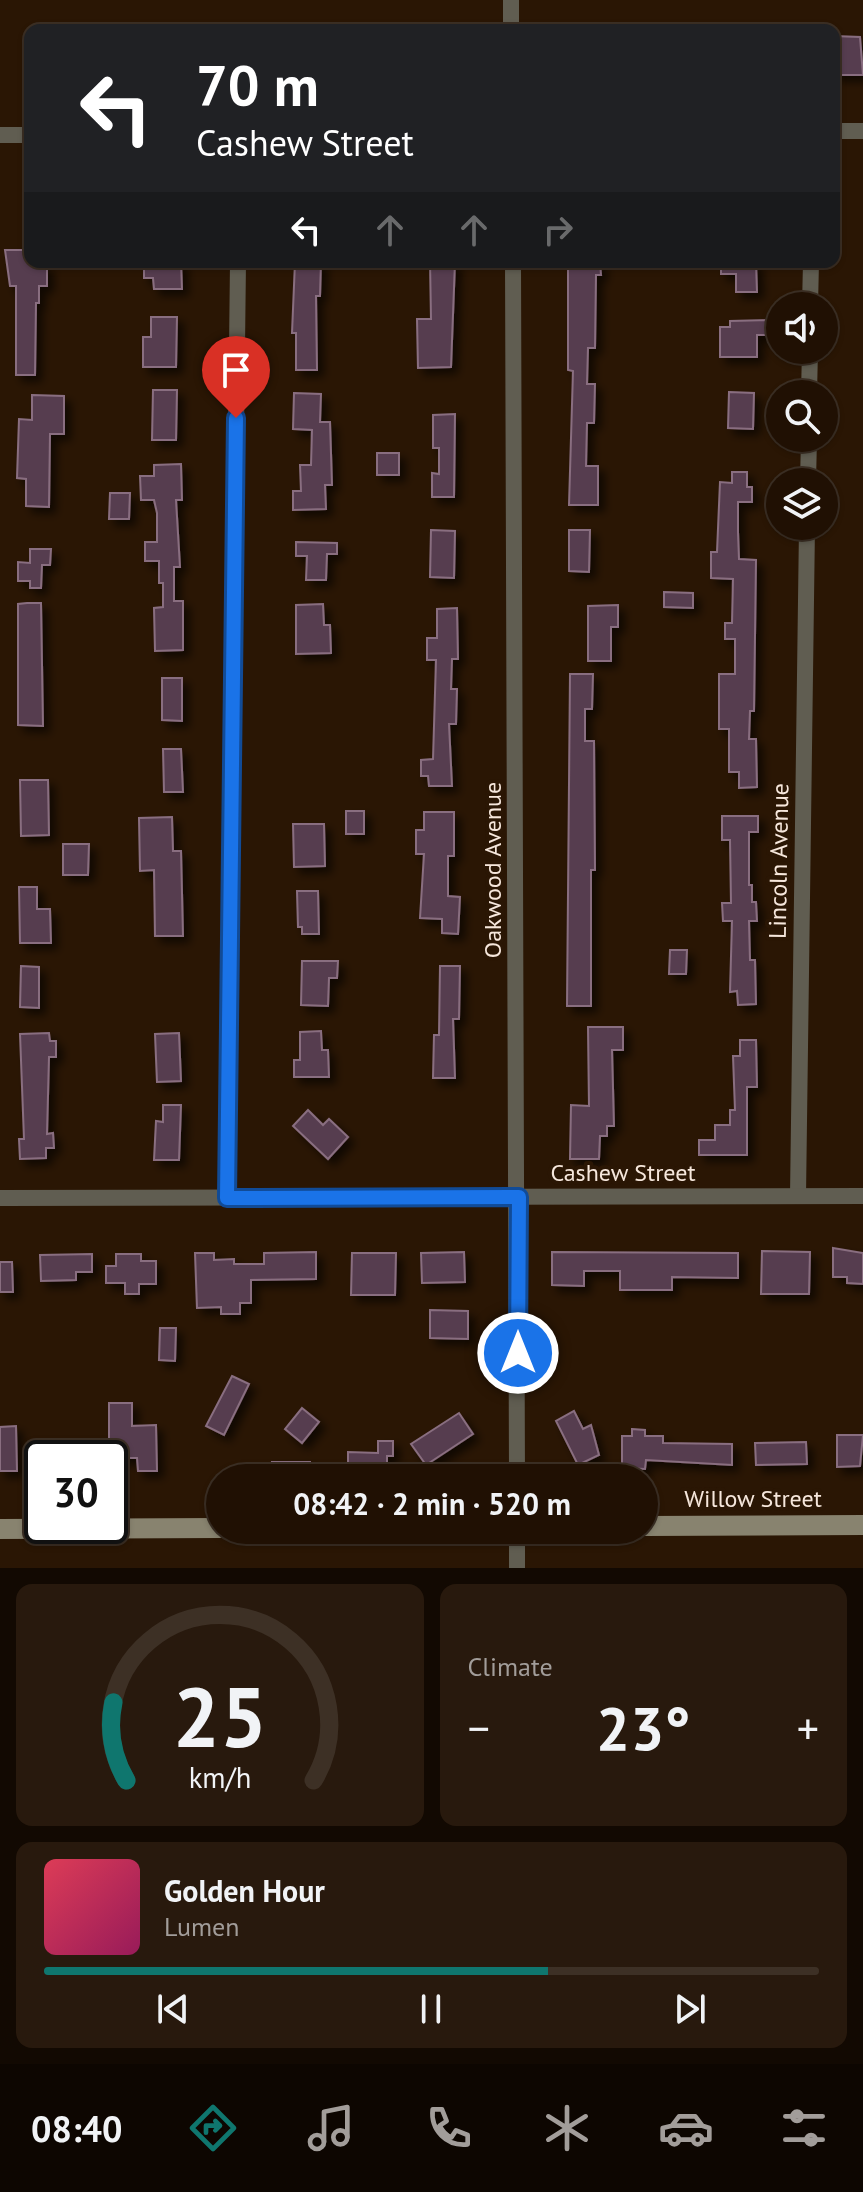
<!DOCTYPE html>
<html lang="en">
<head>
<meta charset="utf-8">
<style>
  body { margin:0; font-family:"PT Sans",sans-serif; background:#28190d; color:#f1f3f6; height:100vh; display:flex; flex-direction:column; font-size:30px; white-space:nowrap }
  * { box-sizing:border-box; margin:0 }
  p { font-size:26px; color:#a29d9a }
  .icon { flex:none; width:44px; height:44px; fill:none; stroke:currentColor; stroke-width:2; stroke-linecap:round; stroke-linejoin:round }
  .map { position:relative; height:1568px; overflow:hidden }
  .panel { display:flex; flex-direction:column; gap:16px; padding:16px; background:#120902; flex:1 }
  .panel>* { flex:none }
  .top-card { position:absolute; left:24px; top:24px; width:816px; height:244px; border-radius:16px; box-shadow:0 2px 6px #0004,0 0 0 2px #3d3025; background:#202124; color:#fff; overflow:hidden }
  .buttons { position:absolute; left:766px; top:292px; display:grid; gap:16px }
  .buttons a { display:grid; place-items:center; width:72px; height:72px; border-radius:50%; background:#201003; box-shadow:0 2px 6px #0004,0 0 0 2px #3d3025; font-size:40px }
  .speed { position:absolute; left:24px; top:1440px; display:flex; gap:16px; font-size:40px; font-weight:700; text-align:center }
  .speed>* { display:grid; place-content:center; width:104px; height:104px; border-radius:50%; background:#201003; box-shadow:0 2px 6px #0004,0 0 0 2px #3d3025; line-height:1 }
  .speed .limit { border:4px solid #111; border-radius:12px; background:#fff; color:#111 }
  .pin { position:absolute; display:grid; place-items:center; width:68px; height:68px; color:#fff; margin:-82px -34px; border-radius:50% 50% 50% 0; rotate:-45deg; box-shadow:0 0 8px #0007 }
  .pin .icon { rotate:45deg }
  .me { position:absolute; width:88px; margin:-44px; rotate:0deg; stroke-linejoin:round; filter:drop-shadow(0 0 6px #0008) }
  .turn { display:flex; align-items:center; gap:28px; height:168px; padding:0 40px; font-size:36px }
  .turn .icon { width:104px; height:104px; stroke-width:2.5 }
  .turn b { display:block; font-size:56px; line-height:68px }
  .lanes { display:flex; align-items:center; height:76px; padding:0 40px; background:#0003; justify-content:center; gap:40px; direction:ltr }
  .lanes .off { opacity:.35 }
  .big { font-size:60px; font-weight:700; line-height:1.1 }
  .panel .tile { flex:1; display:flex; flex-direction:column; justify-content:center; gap:12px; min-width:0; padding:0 28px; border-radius:16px; background:#28190d }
  .panel .dial { align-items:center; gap:0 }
  .dial svg { height:208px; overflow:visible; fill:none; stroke:#3d3025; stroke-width:7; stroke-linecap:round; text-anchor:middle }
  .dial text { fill:#f1f3f6; stroke:none }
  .song { display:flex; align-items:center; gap:24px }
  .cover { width:96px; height:96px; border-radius:12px; background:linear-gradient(135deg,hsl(350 70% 55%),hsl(330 70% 35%)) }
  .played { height:8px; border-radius:4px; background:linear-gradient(90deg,#0f766e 65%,#3d3025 65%) }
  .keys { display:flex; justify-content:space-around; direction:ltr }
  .heat { display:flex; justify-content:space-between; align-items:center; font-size:44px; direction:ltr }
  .panel .tiles { flex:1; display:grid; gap:16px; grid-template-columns:1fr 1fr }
  .tile:last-child { grid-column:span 2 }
  .trip { position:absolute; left:206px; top:1464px; width:452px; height:80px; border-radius:40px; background:#201003; box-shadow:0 2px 6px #0004,0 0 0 2px #3d3025; font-weight:700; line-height:80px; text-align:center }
  .menu { display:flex; height:128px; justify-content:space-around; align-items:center; background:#0d0601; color:#a29d9a }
  .menu .icon { width:56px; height:56px }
  .menu .active { color:#0f766e }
  .menu b { font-size:36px; color:#f1f3f6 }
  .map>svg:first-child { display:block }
  .building { fill:#573e4f; stroke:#896e80; stroke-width:2; filter:url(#shadow) }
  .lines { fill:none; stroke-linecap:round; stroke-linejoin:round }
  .street { stroke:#605d51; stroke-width:16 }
  .secondary { stroke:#88836f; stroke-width:20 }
  .route-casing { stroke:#114b97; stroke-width:20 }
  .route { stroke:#1a73e8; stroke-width:14 }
  .labels { text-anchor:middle; stroke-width:8; stroke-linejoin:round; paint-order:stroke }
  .street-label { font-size:24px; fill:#f6e7dc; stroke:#2a1604 }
</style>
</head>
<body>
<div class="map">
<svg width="863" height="1568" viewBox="0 0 863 1568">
  <defs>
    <filter id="shadow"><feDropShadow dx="6" dy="6" stdDeviation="4" flood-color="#0009"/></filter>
  </defs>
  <rect width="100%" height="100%" fill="#2a1604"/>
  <g class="building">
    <path d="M 834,36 L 860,37 L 863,75 L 834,75 Z"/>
    <path d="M 5,250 L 30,250 L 30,262 L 47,266 L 47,286 L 39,286 L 39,303 L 36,303 L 35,375 L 16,375 L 16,286 L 10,286 Z"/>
    <path d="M 152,262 L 181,262 L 182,289 L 154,289 L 153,278 L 144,278 L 144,264 Z"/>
    <path d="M 295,262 L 321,262 L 320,296 L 316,296 L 317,370 L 296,370 L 296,333 L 292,333 Z"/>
    <path d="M 430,262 L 455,262 L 451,367 L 418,368 L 417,319 L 431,319 Z"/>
    <path d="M 568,262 L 600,262 L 601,275 L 596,275 L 595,348 L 588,348 L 587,384 L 595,384 L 594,423 L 587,423 L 586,466 L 598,466 L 598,505 L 569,505 L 573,371 L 568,370 Z"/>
    <path d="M 721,262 L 756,262 L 757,292 L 736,292 L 736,274 L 721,274 Z"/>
    <path d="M 151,317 L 177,317 L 176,367 L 143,367 L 143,337 L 151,337 Z"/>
    <path d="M 769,320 L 769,335 L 757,335 L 757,357 L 720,357 L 720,327 L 730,327 L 730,321 Z"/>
    <path d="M 153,390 L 177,390 L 176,440 L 152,440 Z"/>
    <path d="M 729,392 L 754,393 L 753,429 L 728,428 Z"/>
    <path d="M 294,393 L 321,394 L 320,422 L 330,422 L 332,485 L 325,485 L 326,509 L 293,510 L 293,491 L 301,491 L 300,465 L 311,465 L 312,430 L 293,429 Z"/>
    <path d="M 32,395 L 64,396 L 64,434 L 50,434 L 49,507 L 26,506 L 26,479 L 17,478 L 19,419 L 32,420 Z"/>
    <path d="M 455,414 L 454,497 L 432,497 L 432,473 L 439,474 L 439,448 L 433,448 L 433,415 Z"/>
    <rect x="377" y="453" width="22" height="22"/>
    <path d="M 181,464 L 182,500 L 176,500 L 180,567 L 174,567 L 174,601 L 183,601 L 183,650 L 155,651 L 154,608 L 163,607 L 163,583 L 159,583 L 159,561 L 145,561 L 145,542 L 157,542 L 157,513 L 154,500 L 141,500 L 140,476 L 154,476 L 154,465 Z"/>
    <path d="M 732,472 L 747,472 L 747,487 L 752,487 L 752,502 L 738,502 L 738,532 L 739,559 L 756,560 L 754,711 L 750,711 L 749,739 L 756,739 L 757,787 L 739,788 L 739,772 L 729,772 L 729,729 L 719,729 L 719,674 L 735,674 L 735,639 L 725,639 L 725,623 L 732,623 L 733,579 L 711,578 L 711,552 L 717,552 L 720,482 L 732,483 Z"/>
    <path d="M 110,493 L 130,493 L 129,519 L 109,519 Z"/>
    <path d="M 431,530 L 455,531 L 454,578 L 430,577 Z"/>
    <path d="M 569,530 L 590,530 L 589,572 L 569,571 Z"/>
    <path d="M 296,542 L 337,543 L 337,554 L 327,554 L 326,580 L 306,580 L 307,556 L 296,556 Z"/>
    <path d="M 30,549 L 51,549 L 50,565 L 42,565 L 41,588 L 30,588 L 30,581 L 18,581 L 18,562 L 30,563 Z"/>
    <path d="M 664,592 L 693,593 L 693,608 L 664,607 Z"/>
    <path d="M 27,603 L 41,603 L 43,726 L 18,725 L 18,604 Z"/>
    <path d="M 323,604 L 324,625 L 330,625 L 331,653 L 296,654 L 296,605 Z"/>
    <path d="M 618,605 L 618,627 L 611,627 L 611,661 L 588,661 L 588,606 Z"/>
    <path d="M 457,608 L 458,659 L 452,659 L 451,689 L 457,689 L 456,724 L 449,724 L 452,786 L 429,786 L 428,776 L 421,776 L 421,760 L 433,759 L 436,660 L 427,660 L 427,638 L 437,638 L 437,609 Z"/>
    <path d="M 570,674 L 593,674 L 592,709 L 585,709 L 585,741 L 594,741 L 595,870 L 591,870 L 591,1006 L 567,1006 Z"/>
    <path d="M 162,678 L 182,678 L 182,721 L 162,720 Z"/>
    <path d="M 163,749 L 181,749 L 183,792 L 164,792 Z"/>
    <path d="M 20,780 L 48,780 L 49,835 L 21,836 Z"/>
    <rect x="346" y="811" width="18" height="23"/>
    <path d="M 424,812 L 454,812 L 454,856 L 448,856 L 448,896 L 460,897 L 458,934 L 442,933 L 442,919 L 420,918 L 424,854 L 416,854 L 416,830 L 424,830 Z"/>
    <path d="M 722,816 L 758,816 L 758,832 L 749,832 L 749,885 L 752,885 L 752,902 L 756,902 L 757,921 L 749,921 L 750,960 L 755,960 L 756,1004 L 738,1005 L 737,991 L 730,992 L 732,921 L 723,921 L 722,903 L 731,903 L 730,840 L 722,840 Z"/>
    <path d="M 172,817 L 173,851 L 181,851 L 183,936 L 155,936 L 154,870 L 140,871 L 139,818 Z"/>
    <path d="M 293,824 L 324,824 L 325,866 L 294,867 Z"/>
    <path d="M 63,844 L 89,844 L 88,875 L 63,875 Z"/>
    <path d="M 19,887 L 37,887 L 37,909 L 50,909 L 51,943 L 20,943 Z"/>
    <path d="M 297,891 L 318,891 L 319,934 L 302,934 L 302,927 L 298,927 Z"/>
    <path d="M 670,950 L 687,950 L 686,974 L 669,974 Z"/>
    <path d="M 302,961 L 338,961 L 337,978 L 329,978 L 328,1006 L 301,1005 Z"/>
    <path d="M 21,966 L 39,967 L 39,1008 L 20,1007 Z"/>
    <path d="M 440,966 L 460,966 L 459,1019 L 453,1019 L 455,1078 L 433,1078 L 434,1035 L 439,1035 Z"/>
    <path d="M 588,1027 L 623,1027 L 623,1050 L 612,1050 L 614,1126 L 607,1126 L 607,1136 L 600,1136 L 599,1159 L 570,1159 L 571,1105 L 589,1106 Z"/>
    <path d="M 321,1031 L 322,1050 L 328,1050 L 329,1077 L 294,1077 L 294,1060 L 300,1060 L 300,1032 Z"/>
    <path d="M 49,1033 L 50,1041 L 56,1041 L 56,1057 L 49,1057 L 47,1134 L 53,1133 L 54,1148 L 46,1148 L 46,1158 L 20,1159 L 19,1139 L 24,1139 L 20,1034 Z"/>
    <path d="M 179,1033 L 181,1081 L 157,1082 L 155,1034 Z"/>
    <path d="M 740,1040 L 756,1040 L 757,1087 L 747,1087 L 747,1155 L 699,1155 L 699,1140 L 715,1140 L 715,1125 L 730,1125 L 730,1110 L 735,1110 L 733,1056 L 740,1056 Z"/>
    <path d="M 163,1105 L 181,1105 L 179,1160 L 154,1160 L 156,1121 L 163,1122 Z"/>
    <path d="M 308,1110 L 323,1125 L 329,1119 L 348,1137 L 328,1159 L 293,1126 Z"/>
    <path d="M 833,1248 L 863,1253 L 863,1284 L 847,1283 L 847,1277 L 833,1277 Z"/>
    <path d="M 762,1251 L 810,1252 L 809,1294 L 761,1294 Z"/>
    <path d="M 316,1252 L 316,1279 L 251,1280 L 251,1303 L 240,1303 L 240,1314 L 221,1314 L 221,1307 L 197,1308 L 195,1253 L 214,1253 L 214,1260 L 234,1259 L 234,1264 L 264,1264 L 264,1253 Z"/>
    <path d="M 464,1252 L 465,1282 L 422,1283 L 421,1253 Z"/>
    <path d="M 552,1252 L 738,1253 L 738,1278 L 672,1277 L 672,1290 L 620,1290 L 620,1271 L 584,1271 L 584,1286 L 552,1285 Z"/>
    <path d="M 352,1253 L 396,1253 L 395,1295 L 351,1295 Z"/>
    <path d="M 92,1254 L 92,1272 L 76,1272 L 76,1280 L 41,1281 L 40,1255 Z"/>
    <path d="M 116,1254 L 141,1254 L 141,1261 L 156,1261 L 156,1284 L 139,1284 L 139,1294 L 125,1294 L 125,1283 L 106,1283 L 106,1266 L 116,1266 Z"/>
    <path d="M 0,1262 L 12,1262 L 13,1292 L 0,1292 Z"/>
    <path d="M 430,1310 L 468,1311 L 468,1339 L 430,1338 Z"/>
    <path d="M 160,1328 L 176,1328 L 175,1361 L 159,1360 Z"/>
    <path d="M 232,1376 L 249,1384 L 224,1435 L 206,1426 Z"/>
    <path d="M 109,1403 L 132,1403 L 132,1426 L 156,1425 L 157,1471 L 138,1471 L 137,1458 L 46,1458 L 46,1441 L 109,1442 Z"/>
    <path d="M 302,1408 L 319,1422 L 302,1443 L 285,1429 Z"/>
    <path d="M 574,1411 L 583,1429 L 591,1425 L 599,1455 L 578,1465 L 556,1421 Z"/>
    <path d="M 459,1413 L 473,1434 L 426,1465 L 411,1444 Z"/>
    <path d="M 16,1426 L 17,1471 L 0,1471 L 0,1427 Z"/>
    <path d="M 632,1429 L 645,1430 L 645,1436 L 663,1436 L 663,1443 L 732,1444 L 732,1465 L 646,1460 L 645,1469 L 622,1468 L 622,1436 L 632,1436 Z"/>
    <path d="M 837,1435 L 863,1435 L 860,1466 L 837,1467 Z"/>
    <path d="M 378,1441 L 393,1441 L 393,1456 L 387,1456 L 387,1478 L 348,1478 L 348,1452 L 378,1453 Z"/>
    <path d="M 806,1442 L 807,1464 L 756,1465 L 755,1443 Z"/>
    <path d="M 272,1462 L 310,1462 L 310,1478 L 273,1478 Z"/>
  </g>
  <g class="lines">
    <g class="street">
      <path d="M 511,0 L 511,30"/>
      <path d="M 834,131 L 863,131"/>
      <path d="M 0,135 L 30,135"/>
      <path d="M 513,262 L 517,1478"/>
      <path d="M 810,306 L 811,262"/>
      <path d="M 809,394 L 810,350"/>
      <path d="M 808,482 L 809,438"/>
      <path d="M 798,1196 L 807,526"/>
      <path d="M 0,1198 L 863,1196"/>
      <path d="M 227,1198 L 238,262"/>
      <path d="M 517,1530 L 517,1568"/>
    </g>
    <g class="secondary">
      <path d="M 644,1526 L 863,1525"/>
      <path d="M 0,1529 L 220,1528"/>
    </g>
  </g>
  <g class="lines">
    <g class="route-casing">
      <path id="route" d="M 236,418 L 227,1198 L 519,1197 L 518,1353"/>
    </g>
    <use href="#route" class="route"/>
  </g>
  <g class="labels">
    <g class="street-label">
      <text transform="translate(779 861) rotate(-89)" y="8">Lincoln Avenue</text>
      <text transform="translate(493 870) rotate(-90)" y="8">Oakwood Avenue</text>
      <text x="623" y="1181">Cashew Street</text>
      <text x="753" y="1507">Willow Street</text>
    </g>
  </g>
</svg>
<div class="buttons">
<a><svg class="icon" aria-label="sound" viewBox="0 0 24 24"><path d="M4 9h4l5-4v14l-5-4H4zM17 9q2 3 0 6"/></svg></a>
<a><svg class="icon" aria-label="search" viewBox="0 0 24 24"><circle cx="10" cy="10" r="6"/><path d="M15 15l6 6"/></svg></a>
<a><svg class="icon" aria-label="layers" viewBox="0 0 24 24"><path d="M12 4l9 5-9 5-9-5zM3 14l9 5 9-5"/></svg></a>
</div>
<div class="speed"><div class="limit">30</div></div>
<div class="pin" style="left:236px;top:418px;background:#d93025"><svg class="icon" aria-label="arrive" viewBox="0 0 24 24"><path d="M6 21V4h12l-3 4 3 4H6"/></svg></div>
<svg class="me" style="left:518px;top:1353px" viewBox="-20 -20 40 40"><circle r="17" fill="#1a73e8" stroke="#fff" stroke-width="3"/><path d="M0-11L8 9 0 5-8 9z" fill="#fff"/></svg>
<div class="trip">08:42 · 2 min · 520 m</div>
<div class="top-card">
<div class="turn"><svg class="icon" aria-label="left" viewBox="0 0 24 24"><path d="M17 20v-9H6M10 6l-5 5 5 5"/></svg><div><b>70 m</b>Cashew Street</div></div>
<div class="lanes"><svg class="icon" aria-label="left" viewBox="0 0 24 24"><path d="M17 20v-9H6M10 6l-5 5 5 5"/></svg><svg class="icon off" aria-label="ahead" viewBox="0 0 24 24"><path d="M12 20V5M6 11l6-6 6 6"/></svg><svg class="icon off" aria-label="ahead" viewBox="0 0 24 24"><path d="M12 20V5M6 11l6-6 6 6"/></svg><svg class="icon off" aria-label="right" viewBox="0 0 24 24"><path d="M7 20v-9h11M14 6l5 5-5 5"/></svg></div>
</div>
</div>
<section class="panel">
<div class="tiles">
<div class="tile dial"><svg viewBox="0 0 100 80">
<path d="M14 69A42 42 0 1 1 86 69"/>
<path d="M14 69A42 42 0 0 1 9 39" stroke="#0f766e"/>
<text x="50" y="56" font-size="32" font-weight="700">25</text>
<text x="50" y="72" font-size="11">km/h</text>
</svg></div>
<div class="tile"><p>Climate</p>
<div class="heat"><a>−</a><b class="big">23°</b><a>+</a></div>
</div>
<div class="tile">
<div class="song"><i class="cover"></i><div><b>Golden Hour</b><p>Lumen</p></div></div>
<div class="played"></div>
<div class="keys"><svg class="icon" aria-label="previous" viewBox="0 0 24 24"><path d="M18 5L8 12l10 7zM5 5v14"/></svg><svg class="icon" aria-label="pause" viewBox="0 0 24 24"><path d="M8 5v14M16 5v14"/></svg><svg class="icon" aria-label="next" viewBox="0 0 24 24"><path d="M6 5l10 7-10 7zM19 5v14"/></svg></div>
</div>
</div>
</section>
<nav class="menu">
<b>08:40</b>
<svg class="icon active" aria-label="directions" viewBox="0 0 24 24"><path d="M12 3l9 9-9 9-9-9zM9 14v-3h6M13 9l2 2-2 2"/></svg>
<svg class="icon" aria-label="music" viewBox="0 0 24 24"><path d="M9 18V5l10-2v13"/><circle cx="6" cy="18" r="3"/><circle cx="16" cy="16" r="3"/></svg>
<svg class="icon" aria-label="phone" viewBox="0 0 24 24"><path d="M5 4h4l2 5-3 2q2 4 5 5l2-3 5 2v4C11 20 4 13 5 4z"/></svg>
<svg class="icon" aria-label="climate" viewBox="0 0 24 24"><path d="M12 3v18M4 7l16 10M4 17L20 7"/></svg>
<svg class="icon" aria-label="car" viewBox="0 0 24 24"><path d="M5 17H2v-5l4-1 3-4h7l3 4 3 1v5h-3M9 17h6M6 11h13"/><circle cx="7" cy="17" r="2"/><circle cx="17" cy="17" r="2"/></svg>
<svg class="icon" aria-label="filters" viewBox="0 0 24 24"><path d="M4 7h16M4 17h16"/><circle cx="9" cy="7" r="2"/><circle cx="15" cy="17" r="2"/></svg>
</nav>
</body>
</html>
